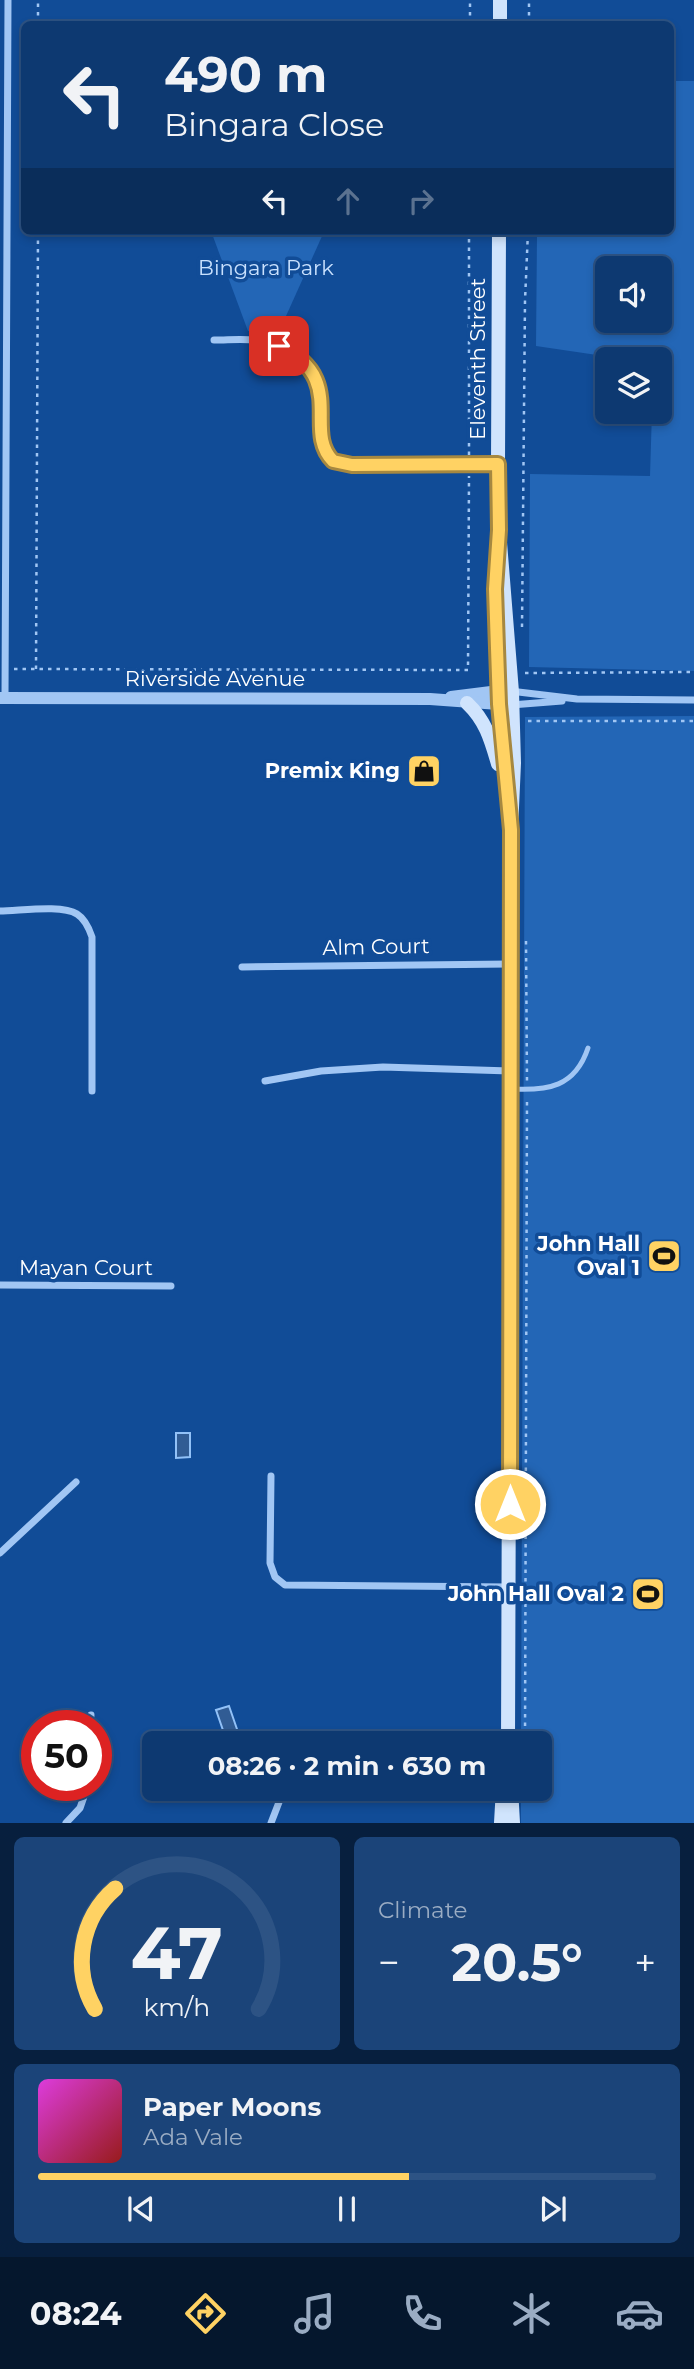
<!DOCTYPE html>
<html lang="en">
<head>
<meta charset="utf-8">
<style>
  body { margin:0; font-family:Montserrat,sans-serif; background:#1b4479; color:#f1f3f6; height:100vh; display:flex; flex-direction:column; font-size:26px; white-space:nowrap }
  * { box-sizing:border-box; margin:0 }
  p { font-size:23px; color:#9aacc3 }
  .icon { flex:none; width:38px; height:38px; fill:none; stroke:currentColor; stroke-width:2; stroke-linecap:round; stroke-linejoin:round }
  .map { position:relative; height:1823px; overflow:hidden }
  .details { display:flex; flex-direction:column; gap:14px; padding:14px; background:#071f3e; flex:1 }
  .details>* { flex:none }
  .banner { position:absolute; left:21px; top:21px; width:653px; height:214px; border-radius:10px; box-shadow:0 4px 10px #0003,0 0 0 2px #2d5384; background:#0d3971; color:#f1f3f6; overflow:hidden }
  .buttons { position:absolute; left:595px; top:256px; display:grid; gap:14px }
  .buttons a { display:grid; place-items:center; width:77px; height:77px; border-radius:10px; background:#0d3971; box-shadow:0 4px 10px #0003,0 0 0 2px #2d5384; font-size:35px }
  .speed { position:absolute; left:21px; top:1710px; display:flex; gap:14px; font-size:35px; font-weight:700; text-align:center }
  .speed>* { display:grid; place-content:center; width:91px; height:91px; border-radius:50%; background:#0d3971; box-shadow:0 4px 10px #0003,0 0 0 2px #2d5384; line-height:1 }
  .speed .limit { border:10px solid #d22; background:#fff; color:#111 }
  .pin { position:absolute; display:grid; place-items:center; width:60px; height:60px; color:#fff; margin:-30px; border-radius:14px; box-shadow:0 4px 10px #0006 }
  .me { position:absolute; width:77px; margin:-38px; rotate:0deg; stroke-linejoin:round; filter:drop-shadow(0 0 5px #0008) }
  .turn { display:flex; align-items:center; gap:24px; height:147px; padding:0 28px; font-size:32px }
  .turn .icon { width:91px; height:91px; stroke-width:2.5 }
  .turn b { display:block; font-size:49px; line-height:60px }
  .lanes { display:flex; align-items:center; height:66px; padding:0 28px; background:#0003; justify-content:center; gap:35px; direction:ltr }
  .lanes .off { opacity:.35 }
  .big { font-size:52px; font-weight:700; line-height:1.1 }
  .details .widget { flex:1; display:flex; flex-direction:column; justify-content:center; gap:10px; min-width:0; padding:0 24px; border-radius:10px; background:#1b4479 }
  .details .dial { align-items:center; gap:0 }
  .dial svg { height:182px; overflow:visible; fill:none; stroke:#2d5384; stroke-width:7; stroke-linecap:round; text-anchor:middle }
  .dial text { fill:#f1f3f6; stroke:none }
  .song { display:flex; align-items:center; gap:21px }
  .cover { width:84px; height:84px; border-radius:10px; background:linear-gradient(135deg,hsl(300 70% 55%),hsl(0 70% 35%)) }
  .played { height:7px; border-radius:4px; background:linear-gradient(90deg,#ffd263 60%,#2d5384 60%) }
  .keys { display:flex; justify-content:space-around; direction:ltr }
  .heat { display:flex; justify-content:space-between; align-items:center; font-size:38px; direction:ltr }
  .details .tiles { flex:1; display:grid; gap:14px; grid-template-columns:1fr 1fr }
  .widget:last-child { grid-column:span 2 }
  .trip { position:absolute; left:142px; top:1731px; width:410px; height:70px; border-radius:10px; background:#0d3971; box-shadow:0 4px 10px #0003,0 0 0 2px #2d5384; font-weight:700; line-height:70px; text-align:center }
  .menu { display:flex; height:112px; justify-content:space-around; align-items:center; background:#05172d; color:#9aacc3 }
  .menu .icon { width:49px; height:49px }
  .menu .selected { color:#ffd263 }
  .menu b { font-size:32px; color:#f1f3f6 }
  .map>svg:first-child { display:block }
  .green { fill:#2366b6; fill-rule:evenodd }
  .water { fill:#315c94; stroke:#92c1f7; stroke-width:2 }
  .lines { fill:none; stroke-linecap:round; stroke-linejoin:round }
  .path { stroke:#a1c6f4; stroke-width:2.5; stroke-dasharray:3.5 5; stroke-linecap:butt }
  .service { stroke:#a1c6f4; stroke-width:5 }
  .minor { stroke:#a1c6f4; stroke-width:7 }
  .tertiary { stroke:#a1c6f4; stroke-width:12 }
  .secondary { stroke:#d0e4fd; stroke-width:14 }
  .route-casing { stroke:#a68840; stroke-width:18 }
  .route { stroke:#ffd263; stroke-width:12 }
  .labels { text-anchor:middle; stroke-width:7; stroke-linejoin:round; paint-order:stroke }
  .park-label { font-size:21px; fill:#c9e1fe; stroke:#114c97 }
  .street-label { font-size:21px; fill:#fff; stroke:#114c97 }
  .poi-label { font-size:21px; font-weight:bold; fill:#fff; stroke:#114c97; text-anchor:end }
</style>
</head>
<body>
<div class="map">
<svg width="694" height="1823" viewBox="0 0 694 1823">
  <rect width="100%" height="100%" fill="#114c97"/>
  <g class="green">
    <path d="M 670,81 L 694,81 L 694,671 L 529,667 L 530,474 L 650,476 L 652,411 L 660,411 L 660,359 L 608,359 L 597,355 L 536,346 L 537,235 L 624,235 L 625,231 L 670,231 ZM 607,268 L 660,268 L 660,320 L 607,320 Z"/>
    <path d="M 211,231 L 319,231 L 323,234 L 277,336 L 248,331 Z"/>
    <path d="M 694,716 L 694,1823 L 521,1823 L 521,1789 L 539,1788 L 539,1743 L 521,1743 L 525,717 Z"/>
  </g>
  <g class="water">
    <path d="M 176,1433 L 190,1433 L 190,1457 L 176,1458 Z"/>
    <path d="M 229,1706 L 238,1732 L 225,1736 L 216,1710 Z"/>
  </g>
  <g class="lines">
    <g class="path">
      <path d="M 38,24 L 38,0"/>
      <path d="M 470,24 L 470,0"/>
      <path d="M 529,24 L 529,0"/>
      <path d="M 469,455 L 469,231"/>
      <path d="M 522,627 L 525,301 L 528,231"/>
      <path d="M 14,669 L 468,670 L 469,476"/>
      <path d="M 36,669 L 38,231"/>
      <path d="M 525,673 L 694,672"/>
      <path d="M 528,721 L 694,721"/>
      <path d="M 526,941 L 527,1082"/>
      <path d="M 525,1743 L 527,1099"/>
    </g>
    <path class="service" d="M 511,1089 C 548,1091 575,1087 588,1048"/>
    <g class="minor">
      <path d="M 214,340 C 230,340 247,338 263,341 C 296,347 322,375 322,409 C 322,428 319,446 333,461 L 352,465 L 498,465"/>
      <path d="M 510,691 L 577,699 L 694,700"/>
      <path d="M 5,698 L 8,0"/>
      <path d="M 511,705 L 562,701"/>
      <path d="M 0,911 C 19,911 62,904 77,914 C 85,919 89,928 92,937 L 92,1091"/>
      <path d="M 242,967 L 510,964"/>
      <path d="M 265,1081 L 321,1071 L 383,1067 L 511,1071"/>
      <path d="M 0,1285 L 171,1286"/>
      <path d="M 271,1476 L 270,1563 L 275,1577 L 285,1585 L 509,1587"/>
      <path d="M 0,1553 L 76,1482"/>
      <path d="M 90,1726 L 91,1715"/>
      <path d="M 66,1823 L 80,1808 L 88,1785"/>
      <path d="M 271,1823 L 281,1797"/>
    </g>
    <g class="tertiary">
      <path d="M 451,697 L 499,691"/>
      <path d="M 0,698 L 430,699 L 499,704"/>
    </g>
    <g class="secondary">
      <path d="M 500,24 L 500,0"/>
      <path d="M 499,231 L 498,465 L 499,530 L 512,692 L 514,763 L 511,830 L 508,1743"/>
      <path d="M 496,587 L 499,704 L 506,780"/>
      <path d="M 467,703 C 486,721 491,740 498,764"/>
      <path d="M 511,1788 L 513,1823"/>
      <path d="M 501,1823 L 503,1788"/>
    </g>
  </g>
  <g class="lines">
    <g class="route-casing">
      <path id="route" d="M 279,346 C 349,379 302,430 333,461 L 352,465 L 498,464 L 499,530 L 495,589 L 497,648 L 499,704 L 511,830 L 510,1504"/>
    </g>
    <use href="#route" class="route"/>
  </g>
  <defs>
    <g id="shop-square" transform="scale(1.75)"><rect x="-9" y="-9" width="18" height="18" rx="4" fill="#ffd263" stroke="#114c97"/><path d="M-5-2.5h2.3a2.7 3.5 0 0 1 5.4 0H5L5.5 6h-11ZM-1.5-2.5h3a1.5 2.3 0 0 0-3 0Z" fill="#111"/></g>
    <g id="stadium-square" transform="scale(1.75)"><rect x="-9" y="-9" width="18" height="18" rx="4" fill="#ffd263" stroke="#114c97"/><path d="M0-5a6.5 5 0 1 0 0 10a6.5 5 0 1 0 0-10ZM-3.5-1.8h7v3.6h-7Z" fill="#111"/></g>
  </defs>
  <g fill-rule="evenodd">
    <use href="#shop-square" x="424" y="771"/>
    <use href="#stadium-square" x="664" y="1256"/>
    <use href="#stadium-square" x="648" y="1594"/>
  </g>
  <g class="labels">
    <g class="park-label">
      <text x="266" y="275">Bingara Park</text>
    </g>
    <g class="street-label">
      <text transform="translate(478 359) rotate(-90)" y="7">Eleventh Street</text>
      <text x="215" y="686">Riverside Avenue</text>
      <text transform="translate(376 947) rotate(-1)" y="7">Alm Court</text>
      <text x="86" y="1275">Mayan Court</text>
    </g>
    <g class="poi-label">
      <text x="400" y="778">Premix King</text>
      <text x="640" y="1251">John Hall<tspan x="640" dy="24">Oval 1</tspan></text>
      <text x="624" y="1601">John Hall Oval 2</text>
    </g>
  </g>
</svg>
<div class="buttons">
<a><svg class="icon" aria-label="sound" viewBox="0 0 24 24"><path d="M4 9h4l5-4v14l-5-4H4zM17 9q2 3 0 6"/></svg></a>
<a><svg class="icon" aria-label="layers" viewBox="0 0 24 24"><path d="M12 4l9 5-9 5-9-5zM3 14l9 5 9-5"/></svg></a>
</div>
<div class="speed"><div class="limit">50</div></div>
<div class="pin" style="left:279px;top:346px;background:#d93025"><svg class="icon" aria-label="arrive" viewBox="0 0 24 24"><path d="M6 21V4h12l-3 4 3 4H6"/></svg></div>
<svg class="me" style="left:510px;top:1504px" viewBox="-20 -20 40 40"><circle r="17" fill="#ffd263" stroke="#fff" stroke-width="3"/><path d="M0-11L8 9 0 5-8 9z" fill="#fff"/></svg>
<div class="trip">08:26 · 2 min · 630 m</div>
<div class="banner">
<div class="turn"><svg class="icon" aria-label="left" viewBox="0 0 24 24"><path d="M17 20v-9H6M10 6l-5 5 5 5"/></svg><div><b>490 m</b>Bingara Close</div></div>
<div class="lanes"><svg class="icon" aria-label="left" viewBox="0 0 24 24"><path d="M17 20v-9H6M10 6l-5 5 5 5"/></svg><svg class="icon off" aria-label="ahead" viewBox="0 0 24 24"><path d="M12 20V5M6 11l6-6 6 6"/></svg><svg class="icon off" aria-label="right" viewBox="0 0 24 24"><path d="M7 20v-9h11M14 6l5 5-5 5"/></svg></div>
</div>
</div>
<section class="details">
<div class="tiles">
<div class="widget dial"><svg viewBox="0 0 100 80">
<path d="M14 69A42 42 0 1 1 86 69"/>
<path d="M14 69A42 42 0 0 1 23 16" stroke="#ffd263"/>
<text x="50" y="56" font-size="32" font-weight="700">47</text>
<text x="50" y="72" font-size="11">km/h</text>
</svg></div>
<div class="widget"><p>Climate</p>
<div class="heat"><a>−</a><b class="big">20.5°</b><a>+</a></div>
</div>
<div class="widget">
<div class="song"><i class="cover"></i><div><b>Paper Moons</b><p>Ada Vale</p></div></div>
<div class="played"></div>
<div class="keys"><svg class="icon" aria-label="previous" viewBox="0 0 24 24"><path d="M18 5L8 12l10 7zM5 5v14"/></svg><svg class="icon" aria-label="pause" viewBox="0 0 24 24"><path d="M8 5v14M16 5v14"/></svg><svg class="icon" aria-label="next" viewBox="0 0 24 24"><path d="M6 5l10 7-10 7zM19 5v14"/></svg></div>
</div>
</div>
</section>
<nav class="menu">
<b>08:24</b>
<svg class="icon selected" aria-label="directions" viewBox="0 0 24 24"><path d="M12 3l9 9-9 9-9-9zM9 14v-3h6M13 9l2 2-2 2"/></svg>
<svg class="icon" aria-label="music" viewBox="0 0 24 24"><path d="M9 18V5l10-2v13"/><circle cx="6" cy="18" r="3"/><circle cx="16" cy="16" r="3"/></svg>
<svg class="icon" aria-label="phone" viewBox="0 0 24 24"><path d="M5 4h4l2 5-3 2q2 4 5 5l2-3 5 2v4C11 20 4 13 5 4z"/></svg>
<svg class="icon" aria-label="climate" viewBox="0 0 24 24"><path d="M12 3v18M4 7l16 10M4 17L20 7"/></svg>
<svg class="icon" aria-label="car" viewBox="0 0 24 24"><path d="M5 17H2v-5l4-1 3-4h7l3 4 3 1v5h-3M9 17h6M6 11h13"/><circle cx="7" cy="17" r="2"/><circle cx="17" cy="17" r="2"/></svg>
</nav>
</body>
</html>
